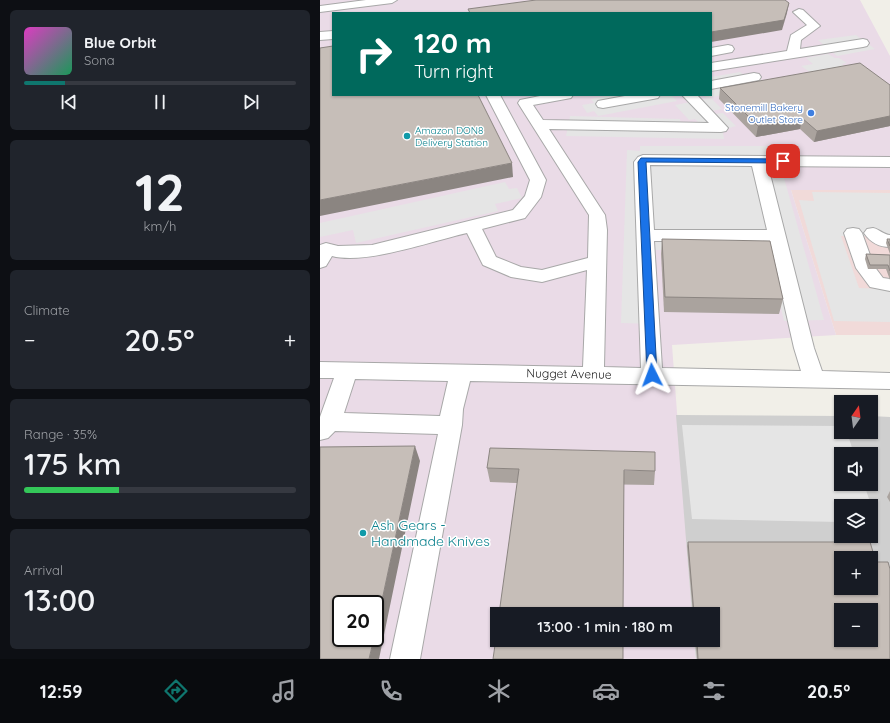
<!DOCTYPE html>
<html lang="en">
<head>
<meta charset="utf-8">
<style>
  body { margin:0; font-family:Quicksand,sans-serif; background:#20242c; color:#f1f3f6; height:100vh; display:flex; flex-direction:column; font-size:15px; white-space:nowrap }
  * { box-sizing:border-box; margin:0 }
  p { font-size:13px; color:#9ea1a6 }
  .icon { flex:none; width:22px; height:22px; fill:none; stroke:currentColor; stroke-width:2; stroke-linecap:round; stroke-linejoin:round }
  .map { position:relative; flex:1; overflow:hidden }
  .panel { display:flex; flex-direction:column; gap:10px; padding:10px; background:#0d0f14; width:320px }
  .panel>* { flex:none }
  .hud { position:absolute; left:12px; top:12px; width:380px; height:84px; border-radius:0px; box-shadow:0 1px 3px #0004; background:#00695c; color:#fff; overflow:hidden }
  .needle { width:26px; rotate:14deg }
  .tools { position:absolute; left:514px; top:395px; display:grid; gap:8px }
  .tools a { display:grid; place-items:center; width:44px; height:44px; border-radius:0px; background:#171b24; box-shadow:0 1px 3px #0004; font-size:20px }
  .speed { position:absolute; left:12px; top:595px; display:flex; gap:8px; font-size:20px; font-weight:700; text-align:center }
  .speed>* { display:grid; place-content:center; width:52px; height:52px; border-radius:50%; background:#171b24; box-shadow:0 1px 3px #0004; line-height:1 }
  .speed .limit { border:2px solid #111; border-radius:6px; background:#fff; color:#111 }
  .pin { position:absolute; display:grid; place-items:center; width:34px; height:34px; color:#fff; margin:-17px; border-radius:8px; box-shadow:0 2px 6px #0006 }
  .me { position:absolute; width:44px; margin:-22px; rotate:357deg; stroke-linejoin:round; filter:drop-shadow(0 0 3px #0008) }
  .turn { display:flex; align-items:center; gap:14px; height:84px; padding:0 16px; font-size:18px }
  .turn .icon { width:52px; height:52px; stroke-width:2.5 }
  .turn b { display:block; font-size:28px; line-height:34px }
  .big { font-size:30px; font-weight:600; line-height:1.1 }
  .panel .widget { flex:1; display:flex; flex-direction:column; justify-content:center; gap:6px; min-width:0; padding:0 14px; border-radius:6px; background:#20242c }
  .panel .dial { align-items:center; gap:0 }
  .dial b { font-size:52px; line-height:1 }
  .song { display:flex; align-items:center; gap:12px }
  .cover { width:48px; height:48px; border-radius:6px; background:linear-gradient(135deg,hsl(310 70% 55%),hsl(150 70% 35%)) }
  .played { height:4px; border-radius:2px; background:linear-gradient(90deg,#0f766e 15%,#363941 15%) }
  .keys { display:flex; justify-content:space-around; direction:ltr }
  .heat { display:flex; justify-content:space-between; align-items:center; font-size:22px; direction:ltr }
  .charge { height:6px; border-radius:3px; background:linear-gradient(90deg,#34c759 35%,#363941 0) }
  .trip { position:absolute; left:170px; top:607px; width:230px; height:40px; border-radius:0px; background:#171b24; box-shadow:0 1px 3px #0004; font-weight:600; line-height:40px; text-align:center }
  .menu { display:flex; height:64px; justify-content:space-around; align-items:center; background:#090b0e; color:#9ea1a6 }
  .menu .icon { width:28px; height:28px }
  .menu .active { color:#0f766e }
  .menu b { font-size:18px; color:#f1f3f6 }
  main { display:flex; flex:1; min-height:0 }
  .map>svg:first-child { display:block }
  .commercial { fill:#f1dad9 }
  .industrial { fill:#eadbe7; fill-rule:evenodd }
  .religious { fill:#cfcfcf; fill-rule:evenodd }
  .parking { fill:#e5e5e5 }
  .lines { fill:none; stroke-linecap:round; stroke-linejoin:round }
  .minor-casing { stroke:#a8a8a8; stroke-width:2 }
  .minor { fill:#fff; fill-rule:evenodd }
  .wall { fill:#aaa39e }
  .shaded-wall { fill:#8b8581 }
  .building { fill:#c6beb8; stroke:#8b8581; fill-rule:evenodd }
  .route { fill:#1a73e8; stroke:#114b97 }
  .shop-dot { fill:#3f7fe0; stroke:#fff; stroke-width:1.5 }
  .culture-dot { fill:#0f9aa8; stroke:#fff; stroke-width:1.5 }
  .labels { text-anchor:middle; stroke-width:3; stroke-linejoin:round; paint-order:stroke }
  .far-shop-label { font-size:10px; fill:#366cbe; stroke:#fff; text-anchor:end }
  .far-culture-label { font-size:10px; fill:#0d838f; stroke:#fff; text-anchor:start }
  .street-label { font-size:12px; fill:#212121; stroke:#fff }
  .near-culture-label { font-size:14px; fill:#0d838f; stroke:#fff; text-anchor:start }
</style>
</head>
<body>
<main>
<section class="panel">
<div class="widget">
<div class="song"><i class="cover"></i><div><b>Blue Orbit</b><p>Sona</p></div></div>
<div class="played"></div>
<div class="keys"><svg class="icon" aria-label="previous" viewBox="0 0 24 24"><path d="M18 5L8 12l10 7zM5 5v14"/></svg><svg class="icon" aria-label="pause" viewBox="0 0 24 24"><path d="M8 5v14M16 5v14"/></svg><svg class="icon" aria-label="next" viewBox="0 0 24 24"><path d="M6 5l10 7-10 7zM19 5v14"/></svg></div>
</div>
<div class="widget dial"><b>12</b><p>km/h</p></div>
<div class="widget"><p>Climate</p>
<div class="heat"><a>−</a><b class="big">20.5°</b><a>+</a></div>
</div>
<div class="widget"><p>Range · 35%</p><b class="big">175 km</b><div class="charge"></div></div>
<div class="widget"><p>Arrival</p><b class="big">13:00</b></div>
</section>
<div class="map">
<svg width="570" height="659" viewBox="0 0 570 659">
  <rect width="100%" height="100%" fill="#f1efe8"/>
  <path class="commercial" d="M 471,190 L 570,190 L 570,335 L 516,335 Z"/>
  <path class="industrial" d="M 0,0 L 540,0 L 570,56 L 570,190 L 471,190 L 516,335 L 352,345 L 372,614 L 177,614 L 177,640 L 374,640 L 376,659 L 0,659 ZM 13,13 L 391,13 L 391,95 L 13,95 ZM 21,604 L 55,604 L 55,638 L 21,638 Z"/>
  <path class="religious" d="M 356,415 L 521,416 L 521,432 L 551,432 L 551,416 L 570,417 L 570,659 L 376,659 L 374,640 L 393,640 L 393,614 L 372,614 ZM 521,454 L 551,454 L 551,484 L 521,484 ZM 521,506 L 551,506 L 551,536 L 521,536 ZM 521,558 L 551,558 L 551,588 L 521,588 ZM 521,610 L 551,610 L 551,640 L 521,640 Z"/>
  <g class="parking">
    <path d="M 536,35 L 555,49 L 517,56 L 498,40 Z"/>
    <path d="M 508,54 L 515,58 L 519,58 L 527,63 L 522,64 L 527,68 L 494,75 L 481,66 L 493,64 L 486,58 Z"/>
    <path d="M 420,72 L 427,77 L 437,75 L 444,82 L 438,88 L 387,98 L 384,95 L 391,95 L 391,77 Z"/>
    <path d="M 290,95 L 351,95 L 357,101 L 278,116 L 274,111 L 267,113 L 262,105 L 274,103 L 271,99 Z"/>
    <path d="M 391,98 L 402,109 L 392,111 L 395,114 L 403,113 L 416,126 L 409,128 L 401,120 L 381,125 L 375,119 L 369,120 L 355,105 Z"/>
    <path d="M 250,116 L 360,119 L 361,125 L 402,126 L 404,139 L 246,136 Z"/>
    <path d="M 320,146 L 455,146 L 504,320 L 464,321 L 447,250 L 335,250 L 336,324 L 301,323 L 307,150 L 320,151 Z"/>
    <path d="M 185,182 L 189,189 L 197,188 L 202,198 L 175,204 L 178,211 L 36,243 L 33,230 L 0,237 L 0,223 Z"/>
    <path d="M 492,192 L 570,193 L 570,236 L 521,236 L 539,288 L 570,289 L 570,322 L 514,321 L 479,200 L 494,201 Z"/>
    <path d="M 362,425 L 521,426 L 521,432 L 527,432 L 534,454 L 521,454 L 521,484 L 544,484 L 557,523 L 551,523 L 551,506 L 521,506 L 521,522 L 372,519 Z"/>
  </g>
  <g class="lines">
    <g class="minor-casing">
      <g id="minor">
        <path d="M 46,0 L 77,0 L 72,3 L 0,12 L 0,6 Z"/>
        <path d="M 479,9 L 483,10 L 500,26 L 481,40 L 480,49 L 543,39 L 547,40 L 549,43 L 547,46 L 543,47 L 391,71 L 391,63 L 467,51 L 471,35 L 487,25 L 473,12 Z"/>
        <path d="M 13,31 L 13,39 L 0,40 L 0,32 Z"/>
        <path d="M 408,45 L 412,46 L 414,49 L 412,52 L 391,56 L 391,48 Z"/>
        <path d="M 434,73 L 439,74 L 441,77 L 439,80 L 391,89 L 391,81 Z"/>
        <path d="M 166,95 L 180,95 L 226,180 L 221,197 L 205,218 L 162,229 L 176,257 L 201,267 L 222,270 L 268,258 L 269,215 L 198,103 L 200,100 L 225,95 L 253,95 L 251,98 L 213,105 L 223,120 L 389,123 L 362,95 L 377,95 L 408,128 L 406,131 L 401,132 L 229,129 L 285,215 L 287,230 L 284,367 L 321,368 L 314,162 L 318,157 L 323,155 L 570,157 L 570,167 L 448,166 L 494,348 L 502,371 L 570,373 L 570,389 L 150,381 L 143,409 L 142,425 L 100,659 L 70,659 L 118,434 L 15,431 L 8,438 L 0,440 L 0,417 L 14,378 L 0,378 L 0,362 L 263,367 L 267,270 L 222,282 L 191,277 L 163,265 L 147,233 C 112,241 46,265 12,256 L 6,266 L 0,268 L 0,245 L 6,243 L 18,246 L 52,245 L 193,210 L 205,196 L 210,180 ZM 330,165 L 432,166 L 447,230 L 334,230 ZM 334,241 L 450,241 L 474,348 L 481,371 L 342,368 ZM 35,379 L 128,381 L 120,416 L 24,413 Z"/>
        <path d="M 310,95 L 340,95 L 338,98 L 333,99 L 283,108 L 278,107 L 276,104 L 278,101 Z"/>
        <path d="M 533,228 L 539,229 L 542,233 L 554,266 L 563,278 L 570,279 L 570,291 L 550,287 L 536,268 L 524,233 L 527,229 Z"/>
        <path d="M 553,228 C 559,229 564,235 570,235 L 570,247 C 559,247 551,243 544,233 L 547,229 Z"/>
      </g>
    </g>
    <use href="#minor" class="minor"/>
  </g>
  <g class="wall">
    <path d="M 570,85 L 570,126 L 494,142 L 480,129 L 436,137 L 399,99 L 400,88 Z"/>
    <path d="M 342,239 L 463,299 L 459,314 L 344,312 L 341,254 Z"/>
    <path d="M 567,239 L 570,239 L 570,254 L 566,243 Z"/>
    <path d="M 546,254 L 570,255 L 570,280 L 566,269 L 548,269 L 545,259 Z"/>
    <path d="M 167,468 L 335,471 L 334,485 L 197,483 L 170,482 Z"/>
    <path d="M 570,491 L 570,502 L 567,497 Z"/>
    <path d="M 368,542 L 570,659 L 377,659 L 375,640 L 393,640 L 393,614 L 373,614 L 367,546 Z"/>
  </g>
  <g class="shaded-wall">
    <path d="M 469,3 L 467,13 L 462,30 L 391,42 L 391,32 Z"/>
    <path d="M 570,116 L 570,126 L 494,142 L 497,131 Z"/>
    <path d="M 482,118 L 480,129 L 436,137 L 438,126 Z"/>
    <path d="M 192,163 L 193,177 L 0,216 L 0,200 Z"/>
    <path d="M 95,446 L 100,461 L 59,659 L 49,659 L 54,638 L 55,638 L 55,633 Z"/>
  </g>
  <g class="building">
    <path d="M 216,0 L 465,0 L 469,3 L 464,20 L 391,32 L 391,13 L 150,13 L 148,9 Z"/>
    <path d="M 13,46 L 13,95 L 158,95 L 192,163 L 0,200 L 0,48 Z"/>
    <path d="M 540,63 L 570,85 L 570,116 L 497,131 L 482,118 L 438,126 L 400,88 Z"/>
    <path d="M 342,239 L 450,241 L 463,299 L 345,297 Z"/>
    <path d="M 567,239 L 570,239 L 570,246 Z"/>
    <path d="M 546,254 L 570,255 L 570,271 L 568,265 L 550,265 Z"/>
    <path d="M 95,446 L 55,633 L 55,604 L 21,604 L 21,638 L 54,638 L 49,659 L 0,659 L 0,447 Z"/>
    <path d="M 170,448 L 335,452 L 335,471 L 304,470 L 303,614 L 179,614 L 199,469 L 167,468 Z"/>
    <path d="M 368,542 L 550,542 L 556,562 L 568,562 L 570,569 L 570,659 L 378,659 L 377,640 L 393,640 L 393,614 L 374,614 ZM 521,558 L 551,558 L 551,588 L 521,588 ZM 521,610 L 551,610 L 551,640 L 521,640 Z"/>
    <path d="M 177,631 L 177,640 L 303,640 L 303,659 L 173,659 Z"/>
  </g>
  <path class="route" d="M 321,158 L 463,159 L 467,161 L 463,163 L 326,162 L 337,375 L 335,378 L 328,378 L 327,375 L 318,162 Z"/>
  <circle class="shop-dot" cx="491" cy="113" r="4"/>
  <g class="culture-dot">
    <circle cx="87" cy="136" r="4"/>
    <circle cx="43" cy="533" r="4"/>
  </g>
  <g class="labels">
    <g class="far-shop-label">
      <text x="483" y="111">Stonemill Bakery<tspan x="483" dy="12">Outlet Store</tspan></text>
    </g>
    <g class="far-culture-label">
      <text x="95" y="134">Amazon DON8<tspan x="95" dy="12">Delivery Station</tspan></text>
    </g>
    <g class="street-label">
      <text transform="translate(249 374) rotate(1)" y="4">Nugget Avenue</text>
    </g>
    <g class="near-culture-label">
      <text x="51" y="530">Ash Gears -<tspan x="51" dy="16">Handmade Knives</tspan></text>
    </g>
  </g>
</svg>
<div class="tools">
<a><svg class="needle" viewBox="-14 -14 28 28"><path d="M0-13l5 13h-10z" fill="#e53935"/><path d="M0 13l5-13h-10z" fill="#9ea1a6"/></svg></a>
<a><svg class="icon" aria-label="sound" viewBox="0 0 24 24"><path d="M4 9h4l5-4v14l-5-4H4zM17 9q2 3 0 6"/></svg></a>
<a><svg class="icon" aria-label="layers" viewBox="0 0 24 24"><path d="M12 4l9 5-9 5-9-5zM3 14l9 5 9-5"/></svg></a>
<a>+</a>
<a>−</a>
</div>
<div class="speed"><div class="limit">20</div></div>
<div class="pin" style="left:463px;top:161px;background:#d93025"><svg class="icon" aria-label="arrive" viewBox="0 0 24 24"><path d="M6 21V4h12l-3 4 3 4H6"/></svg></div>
<svg class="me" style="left:332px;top:375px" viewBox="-20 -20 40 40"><path d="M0-17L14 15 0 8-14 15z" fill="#1a73e8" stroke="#fff" stroke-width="4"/></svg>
<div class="trip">13:00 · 1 min · 180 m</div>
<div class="hud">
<div class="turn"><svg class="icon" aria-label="right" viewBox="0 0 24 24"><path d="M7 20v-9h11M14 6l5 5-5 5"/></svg><div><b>120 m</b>Turn right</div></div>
</div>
</div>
</main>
<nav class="menu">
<b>12:59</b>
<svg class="icon active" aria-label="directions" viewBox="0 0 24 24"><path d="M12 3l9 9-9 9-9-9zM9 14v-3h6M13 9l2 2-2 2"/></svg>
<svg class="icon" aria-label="music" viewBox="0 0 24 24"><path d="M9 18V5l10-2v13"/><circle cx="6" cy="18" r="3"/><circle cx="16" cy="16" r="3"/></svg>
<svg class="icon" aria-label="phone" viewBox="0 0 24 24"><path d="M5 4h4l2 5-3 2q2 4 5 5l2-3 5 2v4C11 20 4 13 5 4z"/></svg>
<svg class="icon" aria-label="climate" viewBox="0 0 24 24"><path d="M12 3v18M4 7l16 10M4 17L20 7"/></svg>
<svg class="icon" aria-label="car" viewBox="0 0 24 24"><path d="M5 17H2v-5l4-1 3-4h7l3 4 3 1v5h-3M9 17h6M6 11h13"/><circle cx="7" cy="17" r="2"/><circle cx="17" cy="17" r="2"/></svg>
<svg class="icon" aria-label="filters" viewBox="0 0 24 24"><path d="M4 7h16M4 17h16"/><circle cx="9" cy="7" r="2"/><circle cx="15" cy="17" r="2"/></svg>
<b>20.5°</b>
</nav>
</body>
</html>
